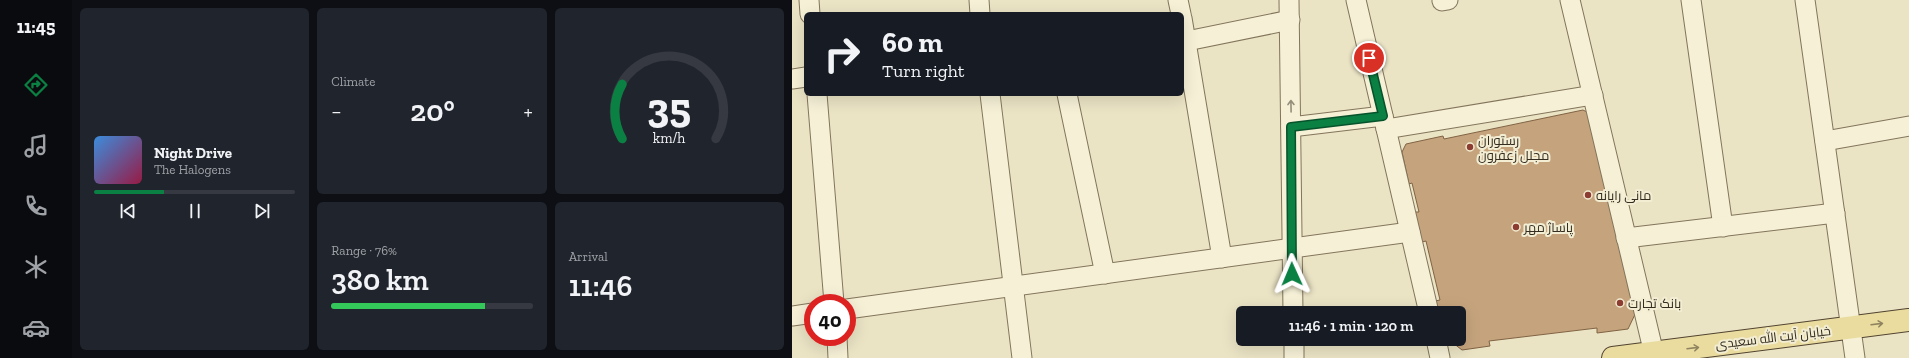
<!DOCTYPE html>
<html lang="en">
<head>
<meta charset="utf-8">
<style>
  body { margin:0; font-family:"Zilla Slab",Cairo,serif; background:#20242c; color:#f1f3f6; height:100vh; display:flex; flex-direction:column; font-size:15px; white-space:nowrap }
  * { box-sizing:border-box; margin:0 }
  p { font-size:13px; color:#9ea1a6 }
  .icon { flex:none; width:22px; height:22px; fill:none; stroke:currentColor; stroke-width:2; stroke-linecap:round; stroke-linejoin:round }
  .map { position:relative; flex:1; overflow:hidden }
  .side { display:flex; flex-direction:column; gap:8px; padding:8px; background:#0d0f14; width:720px }
  .side>* { flex:none }
  .hud { position:absolute; left:12px; top:12px; width:380px; height:84px; border-radius:6px; box-shadow:0 4px 16px #0002; background:#171b24; color:#f1f3f6; overflow:hidden }
  .speed { position:absolute; left:12px; top:294px; display:flex; gap:8px; font-size:20px; font-weight:700; text-align:center }
  .speed>* { display:grid; place-content:center; width:52px; height:52px; border-radius:50%; background:#171b24; box-shadow:0 4px 16px #0002; line-height:1 }
  .speed .limit { border:6px solid #d22; background:#fff; color:#111 }
  .pin { position:absolute; display:grid; place-items:center; width:34px; height:34px; color:#fff; margin:-17px; border:2px solid #fff; border-radius:50%; box-shadow:0 1px 4px #0007 }
  .me { position:absolute; width:44px; margin:-22px; rotate:359deg; stroke-linejoin:round; filter:drop-shadow(0 0 3px #0008) }
  .turn { display:flex; align-items:center; gap:14px; height:84px; padding:0 12px; font-size:18px }
  .turn .icon { width:52px; height:52px; stroke-width:2.5 }
  .turn b { display:block; font-size:28px; line-height:34px }
  .big { font-size:30px; font-weight:600; line-height:1.1 }
  .side .card { flex:1; display:flex; flex-direction:column; justify-content:center; gap:6px; min-width:0; padding:0 14px; border-radius:6px; background:#20242c }
  .side .dial { align-items:center; gap:0 }
  .dial svg { height:104px; overflow:visible; fill:none; stroke:#363941; stroke-width:7; stroke-linecap:round; text-anchor:middle }
  .dial text { fill:#f1f3f6; stroke:none }
  .song { display:flex; align-items:center; gap:12px }
  .cover { width:48px; height:48px; border-radius:6px; background:linear-gradient(135deg,hsl(210 70% 55%),hsl(340 70% 35%)) }
  .played { height:4px; border-radius:2px; background:linear-gradient(90deg,#0b8043 35%,#363941 35%) }
  .keys { display:flex; justify-content:space-around; direction:ltr }
  .heat { display:flex; justify-content:space-between; align-items:center; font-size:22px; direction:ltr }
  .charge { height:6px; border-radius:3px; background:linear-gradient(90deg,#34c759 76%,#363941 0) }
  .side .tiles { flex:1; display:grid; gap:8px; grid-template-columns:repeat(3,1fr) }
  .card:first-child { grid-row:span 2 }
  .trip { position:absolute; left:444px; top:306px; width:230px; height:40px; border-radius:6px; background:#171b24; box-shadow:0 4px 16px #0002; font-weight:600; line-height:40px; text-align:center }
  main { display:flex; flex:1; min-height:0 }
  .tabs { display:flex; flex-direction:column; width:72px; justify-content:space-around; align-items:center; background:#090b0e; color:#9ea1a6 }
  .tabs .icon { width:28px; height:28px }
  .tabs .active { color:#0b8043 }
  .tabs b { font-size:18px; color:#f1f3f6 }
  .map>svg:first-child { display:block }
  .building { fill:#c5a47d; stroke:#806344 }
  .lines { fill:none; stroke-linecap:round; stroke-linejoin:round }
  .minor-casing { stroke:#83755c; stroke-width:21 }
  .major-casing { stroke:#514330; stroke-width:24 }
  .minor { stroke:#f5f0d6; stroke-width:19 }
  .major { stroke:#eadc9f; stroke-width:22 }
  .oneway { stroke:#948e7a }
  .oneway2 { stroke:#8f845f }
  .route-casing { stroke:#07532c; stroke-width:10 }
  .route { stroke:#0b8043; stroke-width:7 }
  .poi-dot { fill:#8c3c31; stroke:#f2edd3; stroke-width:1.5 }
  .labels { text-anchor:middle; stroke-width:4; stroke-linejoin:round; paint-order:stroke }
  .poi-label { font-size:13px; fill:#342c1f; stroke:#f2edd3; text-anchor:start }
  .street-label { font-size:13px; fill:#342c1f; stroke:#f2edd3 }
</style>
</head>
<body>
<main>
<nav class="tabs">
<b>11:45</b>
<svg class="icon active" aria-label="directions" viewBox="0 0 24 24"><path d="M12 3l9 9-9 9-9-9zM9 14v-3h6M13 9l2 2-2 2"/></svg>
<svg class="icon" aria-label="music" viewBox="0 0 24 24"><path d="M9 18V5l10-2v13"/><circle cx="6" cy="18" r="3"/><circle cx="16" cy="16" r="3"/></svg>
<svg class="icon" aria-label="phone" viewBox="0 0 24 24"><path d="M5 4h4l2 5-3 2q2 4 5 5l2-3 5 2v4C11 20 4 13 5 4z"/></svg>
<svg class="icon" aria-label="climate" viewBox="0 0 24 24"><path d="M12 3v18M4 7l16 10M4 17L20 7"/></svg>
<svg class="icon" aria-label="car" viewBox="0 0 24 24"><path d="M5 17H2v-5l4-1 3-4h7l3 4 3 1v5h-3M9 17h6M6 11h13"/><circle cx="7" cy="17" r="2"/><circle cx="17" cy="17" r="2"/></svg>
</nav>
<section class="side">
<div class="tiles">
<div class="card">
<div class="song"><i class="cover"></i><div><b>Night Drive</b><p>The Halogens</p></div></div>
<div class="played"></div>
<div class="keys"><svg class="icon" aria-label="previous" viewBox="0 0 24 24"><path d="M18 5L8 12l10 7zM5 5v14"/></svg><svg class="icon" aria-label="pause" viewBox="0 0 24 24"><path d="M8 5v14M16 5v14"/></svg><svg class="icon" aria-label="next" viewBox="0 0 24 24"><path d="M6 5l10 7-10 7zM19 5v14"/></svg></div>
</div>
<div class="card"><p>Climate</p>
<div class="heat"><a>−</a><b class="big">20°</b><a>+</a></div>
</div>
<div class="card dial"><svg viewBox="0 0 100 80">
<path d="M14 69A42 42 0 1 1 86 69"/>
<path d="M14 69A42 42 0 0 1 14 27" stroke="#0b8043"/>
<text x="50" y="56" font-size="32" font-weight="700">35</text>
<text x="50" y="72" font-size="11">km/h</text>
</svg></div>
<div class="card"><p>Range · 76%</p><b class="big">380 km</b><div class="charge"></div></div>
<div class="card"><p>Arrival</p><b class="big">11:46</b></div>
</div>
</section>
<div class="map">
<svg width="1117" height="358" viewBox="0 0 1117 358">
  <rect width="100%" height="100%" fill="#eae3c4"/>
  <path class="building" d="M 791,110 L 797,113 L 830,260 L 835,259 L 847,306 L 836,329 L 805,333 L 805,328 L 697,341 L 698,346 L 670,350 L 656,339 L 667,339 L 667,313 L 646,313 L 643,301 L 648,300 L 634,241 L 630,242 L 623,212 L 627,212 L 620,183 L 617,184 L 610,152 L 614,144 L 651,136 L 652,139 Z"/>
  <g class="lines">
    <g class="minor-casing">
      <g id="minor">
        <path d="M 17,0 L 18,14"/>
        <path d="M 187,0 L 188,14"/>
        <path d="M 386,0 L 389,14"/>
        <path d="M 497,0 L 501,313"/>
        <path d="M 564,0 L 637,313"/>
        <path d="M 778,0 L 863,358"/>
        <path d="M 899,0 L 931,227"/>
        <path d="M 1013,0 L 1063,358"/>
        <path d="M 650,1 L 656,0"/>
        <path d="M 390,18 L 430,258"/>
        <path d="M 390,42 L 498,20"/>
        <path d="M 0,79 L 14,77"/>
        <path d="M 25,94 L 42,303"/>
        <path d="M 198,94 L 230,358"/>
        <path d="M 275,94 L 313,274"/>
        <path d="M 499,127 L 591,116"/>
        <path d="M 594,129 L 801,95"/>
        <path d="M 1033,141 L 1117,126"/>
        <path d="M 834,238 L 1043,213"/>
        <path d="M 55,309 L 618,232"/>
        <path d="M 0,316 L 21,313"/>
        <path d="M 45,337 L 46,358"/>
        <path d="M 502,339 L 502,358"/>
        <path d="M 644,339 L 648,358"/>
      </g>
    </g>
    <g class="major-casing">
      <path id="major" d="M 821,358 L 1117,320"/>
    </g>
    <use href="#minor" class="minor"/>
    <use href="#major" class="major"/>
  </g>
  <defs><path id="oneway-shaft" d="M-6 0H5M1.5-3L5.5 0L1.5 3" fill="none" stroke-width="1.6" stroke-linecap="round" stroke-linejoin="round"/></defs>
  <use class="oneway" href="#oneway-shaft" transform="translate(499 106) rotate(-91)"/>
  <g class="oneway2">
    <use href="#oneway-shaft" transform="translate(1085 324) rotate(-7)"/>
    <use href="#oneway-shaft" transform="translate(901 348) rotate(-7)"/>
  </g>
  <g class="lines">
    <g class="route-casing">
      <path id="route" d="M 500,274 L 499,127 L 591,116 L 577,58"/>
    </g>
    <use href="#route" class="route"/>
  </g>
  <g class="poi-dot">
    <circle cx="678" cy="147" r="4"/>
    <circle cx="796" cy="195" r="4"/>
    <circle cx="724" cy="227" r="4"/>
    <circle cx="828" cy="303" r="4"/>
  </g>
  <g class="labels">
    <g class="poi-label">
      <text x="686" y="145">رستوران<tspan x="686" dy="15">مجلل زعفرون</tspan></text>
      <text x="804" y="200">مانی رایانه</text>
      <text x="732" y="232">پاساژ مهر</text>
      <text x="836" y="308">بانک تجارت</text>
    </g>
    <g class="street-label">
      <text transform="translate(981 337) rotate(-7)" y="5">خیابان آیت الله سعیدی</text>
    </g>
  </g>
</svg>
<div class="speed"><div class="limit">40</div></div>
<div class="pin" style="left:577px;top:58px;background:#d93025"><svg class="icon" aria-label="arrive" viewBox="0 0 24 24"><path d="M6 21V4h12l-3 4 3 4H6"/></svg></div>
<svg class="me" style="left:500px;top:274px" viewBox="-20 -20 40 40"><path d="M0-17L14 15 0 8-14 15z" fill="#0b8043" stroke="#fff" stroke-width="4"/></svg>
<div class="trip">11:46 · 1 min · 120 m</div>
<div class="hud">
<div class="turn"><svg class="icon" aria-label="right" viewBox="0 0 24 24"><path d="M7 20v-9h11M14 6l5 5-5 5"/></svg><div><b>60 m</b>Turn right</div></div>
</div>
</div>
</main>
</body>
</html>
